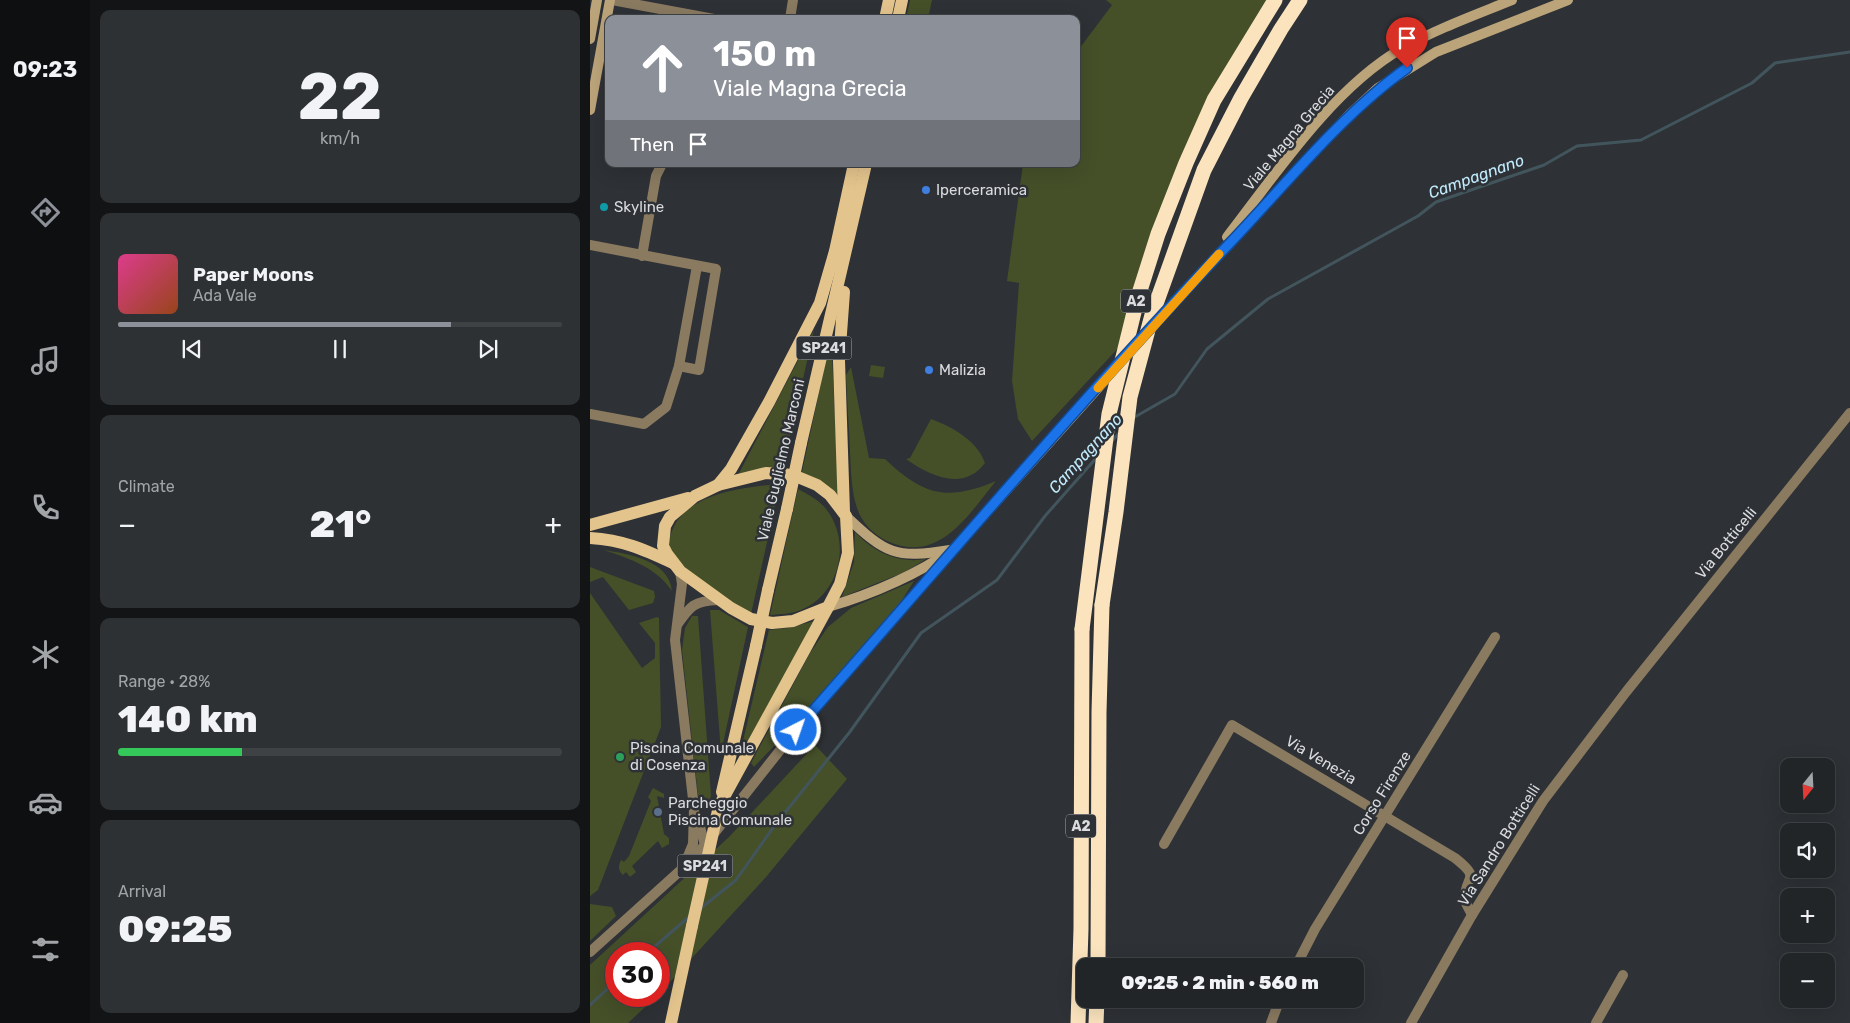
<!DOCTYPE html>
<html lang="en">
<head>
<meta charset="utf-8">
<style>
  body { margin:0; font-family:Rubik,sans-serif; background:#2e3134; color:#f1f3f6; height:100vh; display:flex; flex-direction:column; font-size:19px; white-space:nowrap }
  * { box-sizing:border-box; margin:0 }
  p { font-size:16px; color:#a2a5a8 }
  .icon { flex:none; width:28px; height:28px; fill:none; stroke:currentColor; stroke-width:2; stroke-linecap:round; stroke-linejoin:round }
  .map { position:relative; flex:1; overflow:hidden }
  .details { display:flex; flex-direction:column; gap:10px; padding:10px; background:#131416; width:500px }
  .details>* { flex:none }
  .hud { position:absolute; left:15px; top:15px; width:475px; height:152px; border-radius:10px; box-shadow:0 5px 20px #0002,0 0 0 1px #3f4245; background:#8c9099; color:#fff; overflow:hidden }
  .needle { width:32px; rotate:198deg }
  .controls { position:absolute; left:1190px; top:758px; display:grid; gap:10px }
  .controls a { display:grid; place-items:center; width:55px; height:55px; border-radius:10px; background:#222528; box-shadow:0 5px 20px #0002,0 0 0 1px #3f4245; font-size:25px }
  .speed { position:absolute; left:15px; top:942px; display:flex; gap:10px; font-size:25px; font-weight:700; text-align:center }
  .speed>* { display:grid; place-content:center; width:65px; height:65px; border-radius:50%; background:#222528; box-shadow:0 5px 20px #0002,0 0 0 1px #3f4245; line-height:1 }
  .speed .limit { border:8px solid #d22; background:#fff; color:#111 }
  .pin { position:absolute; display:grid; place-items:center; width:42px; height:42px; color:#fff; margin:-51px -21px; border-radius:50% 50% 50% 0; rotate:-45deg; box-shadow:0 0 5px #0007 }
  .pin .icon { rotate:45deg }
  .me { position:absolute; width:55px; margin:-28px; rotate:41deg; stroke-linejoin:round; filter:drop-shadow(0 0 4px #0008) }
  .turn { display:flex; align-items:center; gap:18px; height:105px; padding:0 25px; font-size:22px }
  .turn .icon { width:65px; height:65px; stroke-width:2.5 }
  .turn b { display:block; font-size:35px; line-height:42px }
  .then { display:flex; align-items:center; height:48px; padding:0 25px; background:#0003; gap:10px; font-size:19px }
  .big { font-size:38px; font-weight:800; line-height:1.1 }
  .details .widget { flex:1; display:flex; flex-direction:column; justify-content:center; gap:8px; min-width:0; padding:0 18px; border-radius:10px; background:#2e3134 }
  .details .dial { align-items:center; gap:0 }
  .dial b { font-size:65px; line-height:1 }
  .song { display:flex; align-items:center; gap:15px }
  .cover { width:60px; height:60px; border-radius:8px; background:linear-gradient(135deg,hsl(330 70% 55%),hsl(20 70% 35%)) }
  .played { height:5px; border-radius:2px; background:linear-gradient(90deg,#8c9099 75%,#3f4245 75%) }
  .keys { display:flex; justify-content:space-around; direction:ltr }
  .heat { display:flex; justify-content:space-between; align-items:center; font-size:28px; direction:ltr }
  .charge { height:8px; border-radius:4px; background:linear-gradient(90deg,#34c759 28%,#3f4245 0) }
  .trip { position:absolute; left:486px; top:958px; width:288px; height:50px; border-radius:10px; background:#222528; box-shadow:0 5px 20px #0002,0 0 0 1px #3f4245; font-weight:800; line-height:50px; text-align:center }
  main { display:flex; flex:1; min-height:0 }
  .tabs { display:flex; flex-direction:column; width:90px; justify-content:space-around; align-items:center; background:#0e0f10; color:#a2a5a8 }
  .tabs .icon { width:35px; height:35px }
  .tabs .active { color:#8c9099 }
  .tabs b { font-size:22px; color:#f1f3f6 }
  .map>svg:first-child { display:block }
  .green { fill:#455029 }
  .lines { fill:none; stroke-linecap:round; stroke-linejoin:round }
  .stream { stroke:#42555c; stroke-width:3 }
  .street { stroke:#897a60; stroke-width:10 }
  .secondary { stroke:#bca47a; stroke-width:10 }
  .primary { stroke:#e3c48d; stroke-width:12 }
  .highway { stroke:#fae3bd; stroke-width:15 }
  .primary-bridge { stroke:#e3c48d; stroke-width:12 }
  .highway-bridge { stroke:#fae3bd; stroke-width:15 }
  .route-casing { stroke:#114b97; stroke-width:12 }
  .route { stroke:#1a73e8; stroke-width:9 }
  .slow { stroke:#f59e0b; stroke-width:9 }
  .shop-dot { fill:#3f7fe0; stroke:#2e3135; stroke-width:2 }
  .culture-dot { fill:#0f9aa8; stroke:#2e3135; stroke-width:2 }
  .leisure-dot { fill:#2e9e5b; stroke:#2e3135; stroke-width:2 }
  .service-dot { fill:#5c6f8a; stroke:#2e3135; stroke-width:2 }
  .labels { text-anchor:middle; stroke-width:5; stroke-linejoin:round; paint-order:stroke }
  .shield { fill:#2e3135; stroke:#a6a8ab; stroke-width:1 }
  .shield-label { font-size:14px; font-weight:bold; fill:#d9dbde }
  .street-label { font-size:15px; fill:#d9dbde; stroke:#2e3135 }
  .poi-label { font-size:15px; fill:#d9dbde; stroke:#2e3135; text-anchor:start }
  .water-label { font-size:16px; font-style:italic; fill:#c1ebfc; stroke:#2e3135 }
</style>
</head>
<body>
<main>
<nav class="tabs">
<b>09:23</b>
<svg class="icon active" aria-label="directions" viewBox="0 0 24 24"><path d="M12 3l9 9-9 9-9-9zM9 14v-3h6M13 9l2 2-2 2"/></svg>
<svg class="icon" aria-label="music" viewBox="0 0 24 24"><path d="M9 18V5l10-2v13"/><circle cx="6" cy="18" r="3"/><circle cx="16" cy="16" r="3"/></svg>
<svg class="icon" aria-label="phone" viewBox="0 0 24 24"><path d="M5 4h4l2 5-3 2q2 4 5 5l2-3 5 2v4C11 20 4 13 5 4z"/></svg>
<svg class="icon" aria-label="climate" viewBox="0 0 24 24"><path d="M12 3v18M4 7l16 10M4 17L20 7"/></svg>
<svg class="icon" aria-label="car" viewBox="0 0 24 24"><path d="M5 17H2v-5l4-1 3-4h7l3 4 3 1v5h-3M9 17h6M6 11h13"/><circle cx="7" cy="17" r="2"/><circle cx="17" cy="17" r="2"/></svg>
<svg class="icon" aria-label="filters" viewBox="0 0 24 24"><path d="M4 7h16M4 17h16"/><circle cx="9" cy="7" r="2"/><circle cx="15" cy="17" r="2"/></svg>
</nav>
<section class="details">
<div class="widget dial"><b>22</b><p>km/h</p></div>
<div class="widget">
<div class="song"><i class="cover"></i><div><b>Paper Moons</b><p>Ada Vale</p></div></div>
<div class="played"></div>
<div class="keys"><svg class="icon" aria-label="previous" viewBox="0 0 24 24"><path d="M18 5L8 12l10 7zM5 5v14"/></svg><svg class="icon" aria-label="pause" viewBox="0 0 24 24"><path d="M8 5v14M16 5v14"/></svg><svg class="icon" aria-label="next" viewBox="0 0 24 24"><path d="M6 5l10 7-10 7zM19 5v14"/></svg></div>
</div>
<div class="widget"><p>Climate</p>
<div class="heat"><a>−</a><b class="big">21°</b><a>+</a></div>
</div>
<div class="widget"><p>Range · 28%</p><b class="big">140 km</b><div class="charge"></div></div>
<div class="widget"><p>Arrival</p><b class="big">09:25</b></div>
</section>
<div class="map">
<svg width="1260" height="1023" viewBox="0 0 1260 1023">
  <rect width="100%" height="100%" fill="#2e3135"/>
  <g class="green">
    <path d="M 320,0 L 342,0 L 338,19 L 316,19 Z"/>
    <path d="M 516,0 L 679,0 L 620,99 L 531,345 L 442,441 L 428,419 L 422,381 L 429,283 L 417,281 L 433,164 L 486,164 L 486,53 L 522,5 Z"/>
    <path d="M 224,330 L 193,468 L 148,475 Z"/>
    <path d="M 241,336 L 249,497 L 212,472 Z"/>
    <path d="M 281,365 L 295,367 L 293,378 L 279,376 Z"/>
    <path d="M 261,367 L 279,458 L 295,459 C 333,495 356,502 406,481 C 378,515 349,565 297,541 C 283,534 272,523 267,508 C 261,490 261,470 260,452 C 259,426 257,401 256,375 Z"/>
    <path d="M 341,419 C 362,427 387,440 395,463 C 373,492 340,476 316,459 L 320,458 Z"/>
    <path d="M 190,484 L 161,614 L 151,609 C 134,596 92,570 82,553 C 78,546 79,538 82,531 C 96,493 155,487 190,484 Z"/>
    <path d="M 208,489 C 219,495 229,500 236,509 C 262,542 250,594 211,610 C 201,614 191,614 180,615 Z"/>
    <path d="M 265,532 C 283,552 309,564 336,559 L 315,572 L 252,597 L 264,562 Z"/>
    <path d="M 14,550 C 38,554 79,560 82,591 C 66,567 40,559 14,550 Z"/>
    <path d="M 0,567 L 64,591 L 65,597 L 63,603 L 39,610 L 13,577 L 0,582 Z"/>
    <path d="M 324,581 L 310,603 L 206,723 L 164,767 L 161,763 L 220,653 L 238,627 L 261,608 Z"/>
    <path d="M 0,593 L 52,668 L 65,658 L 65,643 L 49,623 L 67,617 L 69,618 L 71,727 L 8,890 L 0,896 Z"/>
    <path d="M 120,610 L 129,610 L 158,627 L 131,753 Z"/>
    <path d="M 102,616 L 108,616 L 121,796 L 117,807 L 108,795 L 92,650 L 95,628 Z"/>
    <path d="M 225,621 L 149,758 L 179,630 L 197,628 Z"/>
    <path d="M 225,745 L 257,779 L 176,877 L 69,994 L 69,954 L 26,954 L 26,996 L 67,996 L 38,1023 L 0,1023 L 0,965 L 139,837 Z"/>
    <path d="M 63,788 L 74,794 L 74,798 L 67,796 L 74,834 L 79,838 L 79,844 L 72,848 L 68,841 L 42,866 L 46,872 L 40,877 L 36,872 L 33,875 C 28,870 28,866 31,860 L 34,862 L 39,856 L 61,801 L 58,797 Z"/>
    <path d="M 0,904 L 22,907 L 26,916 L 0,941 Z"/>
  </g>
  <g class="lines">
    <g class="stream">
      <path d="M 543,418 L 585,394 L 617,349 L 678,299 L 828,216 L 846,202 L 954,165 L 987,146 L 1051,140 L 1162,83 L 1185,63 L 1260,52"/>
      <path d="M 521,442 L 530,432"/>
      <path d="M 111,908 L 146,880 L 185,825 L 259,733 L 331,633 L 407,580 L 455,516 L 508,456"/>
      <path d="M 56,954 L 100,916"/>
      <path d="M 0,1005 L 26,981"/>
    </g>
    <g class="street">
      <path d="M 22,0 L 124,19"/>
      <path d="M 200,19 L 203,0"/>
      <path d="M 0,245 L 126,269 L 109,370 L 89,366"/>
      <path d="M 52,256 L 66,176 L 72,164"/>
      <path d="M 0,414 L 54,424 L 76,407 L 89,366 L 107,266"/>
      <path d="M 90,571 L 92,584 L 85,640 L 104,808 L 103,844 L 96,861"/>
      <path d="M 87,625 C 100,606 104,601 128,600"/>
      <path d="M 107,816 L 115,845"/>
      <path d="M 574,844 L 642,725 L 865,858 C 893,880 874,875 875,900 C 876,905 880,910 882,915"/>
      <path d="M 0,952 L 92,869 L 115,845 L 206,730 L 361,552"/>
      <path d="M 706,966 L 725,929 L 905,637"/>
      <path d="M 681,1023 L 690,999"/>
      <path d="M 821,1023 L 882,915 L 953,801 L 1036,692 L 1260,413"/>
      <path d="M 1006,1023 L 1033,975"/>
    </g>
    <g class="secondary">
      <path d="M 0,39 L 7,0"/>
      <path d="M 0,110 L 20,0"/>
      <path d="M 637,237 C 685,175 743,88 811,49 C 846,29 885,15 922,0"/>
      <path d="M 256,516 C 296,554 305,559 360,550"/>
      <path d="M 238,607 C 282,594 326,575 364,549 L 602,283 L 759,115 L 788,88 L 846,52 L 978,0"/>
    </g>
    <g class="primary">
      <path d="M 295,19 L 299,0"/>
      <path d="M 308,19 L 312,0"/>
      <path d="M 254,292 L 249,361 L 254,512"/>
      <path d="M 211,443 L 276,164"/>
      <path d="M 176,473 L 203,475 L 227,485 L 240,495 L 256,516 L 258,553 L 250,584 L 238,607 L 203,621 L 182,623 L 161,619 L 141,608 L 90,571 L 77,554 L 73,546 L 75,526 L 80,517 L 105,496 L 128,485 Z"/>
      <path d="M 128,485 L 141,469 L 179,402 L 230,303 L 245,251 L 264,164"/>
      <path d="M 0,525 L 98,498"/>
      <path d="M 0,538 C 33,540 53,549 83,563"/>
      <path d="M 178,590 L 197,509"/>
      <path d="M 132,792 L 166,646"/>
      <path d="M 129,806 L 238,607"/>
      <path d="M 81,1023 L 102,926"/>
    </g>
    <g class="highway">
      <path d="M 508,966 L 509,712 L 512,605"/>
      <path d="M 488,1023 L 491,929 L 492,629"/>
      <path d="M 506,1023 L 507,999"/>
    </g>
    <g class="primary-bridge">
      <path d="M 197,509 L 211,443"/>
      <path d="M 166,646 L 178,590"/>
      <path d="M 102,926 L 129,806"/>
    </g>
    <g class="highway-bridge">
      <path d="M 512,605 L 526,512 L 540,397 L 562,315 L 614,170 L 651,98 L 691,29 L 710,0"/>
      <path d="M 492,629 L 519,414 L 547,300 L 568,234 L 596,163 L 624,100 L 685,0"/>
    </g>
  </g>
  <g class="lines">
    <g class="route-casing">
      <path id="route" d="M 206,730 C 350,567 490,400 640,243 C 696,184 752,114 817,68"/>
    </g>
    <use href="#route" class="route"/>
    <path class="slow" d="M 508,388 L 629,254"/>
  </g>
  <g class="shop-dot">
    <circle cx="336" cy="190" r="5"/>
    <circle cx="339" cy="370" r="5"/>
  </g>
  <circle class="culture-dot" cx="14" cy="207" r="5"/>
  <circle class="leisure-dot" cx="30" cy="757" r="5"/>
  <circle class="service-dot" cx="68" cy="812" r="5"/>
  <g class="labels">
    <g class="shield">
      <rect x="531" y="289.5" width="30" height="23" rx="4"/>
      <rect x="206.5" y="336.5" width="55" height="23" rx="4"/>
      <rect x="476" y="814.5" width="30" height="23" rx="4"/>
      <rect x="87.5" y="854.5" width="55" height="23" rx="4"/>
    </g>
    <g class="shield-label">
      <text x="546" y="306">A2</text>
      <text x="234" y="353">SP241</text>
      <text x="491" y="831">A2</text>
      <text x="115" y="871">SP241</text>
    </g>
    <g class="street-label">
      <text transform="translate(699 138) rotate(-50)" y="5">Viale Magna Grecia</text>
      <text transform="translate(191 460) rotate(-77)" y="5">Viale Guglielmo Marconi</text>
      <text transform="translate(1136 543) rotate(-51)" y="5">Via Botticelli</text>
      <text transform="translate(731 760) rotate(31)" y="5">Via Venezia</text>
      <text transform="translate(792 793) rotate(-58)" y="5">Corso Firenze</text>
      <text transform="translate(909 845) rotate(-58)" y="5">Via Sandro Botticelli</text>
    </g>
    <g class="poi-label">
      <text x="346" y="195">Iperceramica</text>
      <text x="24" y="212">Skyline</text>
      <text x="349" y="375">Malizia</text>
      <text x="40" y="753">Piscina Comunale<tspan x="40" dy="17">di Cosenza</tspan></text>
      <text x="78" y="808">Parcheggio<tspan x="78" dy="17">Piscina Comunale</tspan></text>
    </g>
    <g class="water-label">
      <text transform="translate(886 176) rotate(-20)" y="6">Campagnano</text>
      <text transform="translate(495 453) rotate(-48)" y="6">Campagnano</text>
    </g>
  </g>
</svg>
<div class="controls">
<a><svg class="needle" viewBox="-14 -14 28 28"><path d="M0-13l5 13h-10z" fill="#e53935"/><path d="M0 13l5-13h-10z" fill="#a2a5a8"/></svg></a>
<a><svg class="icon" aria-label="sound" viewBox="0 0 24 24"><path d="M4 9h4l5-4v14l-5-4H4zM17 9q2 3 0 6"/></svg></a>
<a>+</a>
<a>−</a>
</div>
<div class="speed"><div class="limit">30</div></div>
<div class="pin" style="left:817px;top:68px;background:#d93025"><svg class="icon" aria-label="arrive" viewBox="0 0 24 24"><path d="M6 21V4h12l-3 4 3 4H6"/></svg></div>
<svg class="me" style="left:206px;top:730px" viewBox="-20 -20 40 40"><circle r="17" fill="#1a73e8" stroke="#fff" stroke-width="3"/><path d="M0-11L8 9 0 5-8 9z" fill="#fff"/></svg>
<div class="trip">09:25 · 2 min · 560 m</div>
<div class="hud">
<div class="turn"><svg class="icon" aria-label="ahead" viewBox="0 0 24 24"><path d="M12 20V5M6 11l6-6 6 6"/></svg><div><b>150 m</b>Viale Magna Grecia</div></div>
<div class="then">Then<svg class="icon" aria-label="arrive" viewBox="0 0 24 24"><path d="M6 21V4h12l-3 4 3 4H6"/></svg></div>
</div>
</div>
</main>
</body>
</html>
